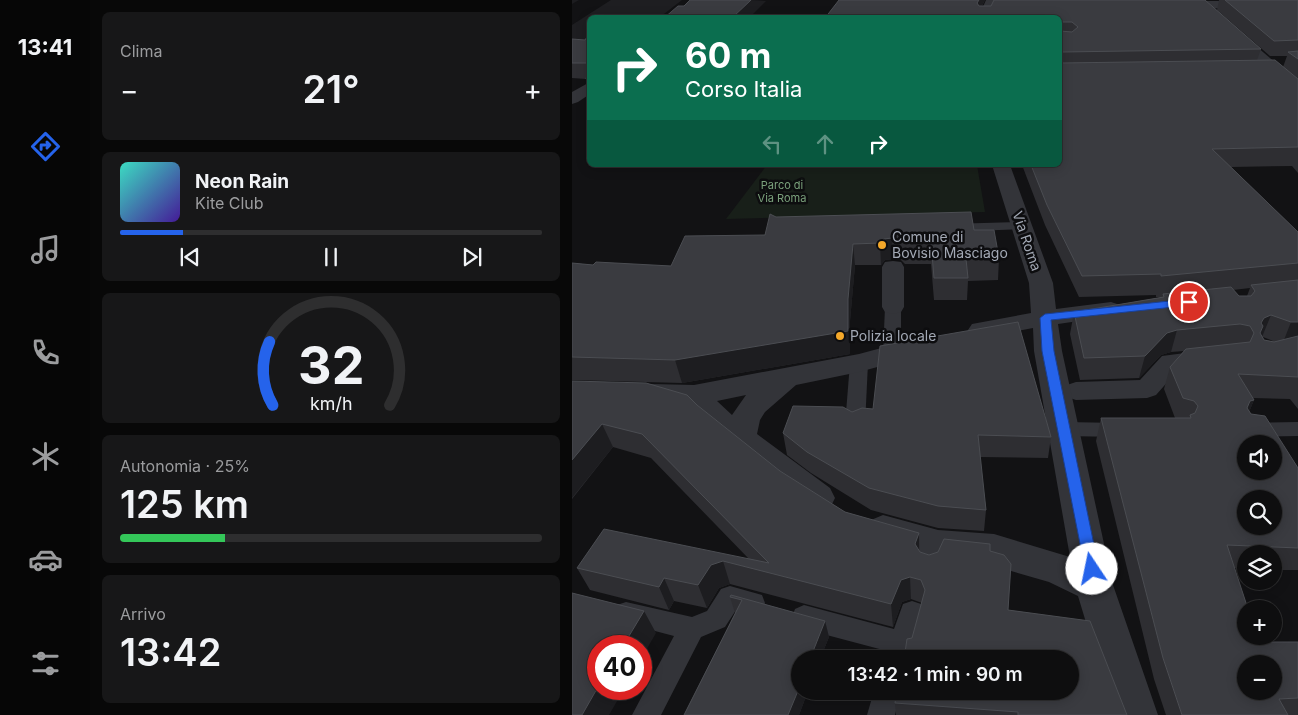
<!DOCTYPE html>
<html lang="it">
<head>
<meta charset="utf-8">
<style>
  body { margin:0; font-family:Inter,sans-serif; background:#171718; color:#f1f3f6; height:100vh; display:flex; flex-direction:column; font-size:19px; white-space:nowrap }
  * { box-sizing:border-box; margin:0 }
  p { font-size:16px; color:#9b9c9e }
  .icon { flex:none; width:28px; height:28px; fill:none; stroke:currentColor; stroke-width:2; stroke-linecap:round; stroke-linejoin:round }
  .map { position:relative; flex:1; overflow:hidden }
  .sheet { display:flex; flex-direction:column; gap:12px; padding:12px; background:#080808; width:482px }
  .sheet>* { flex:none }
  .guide { position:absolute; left:15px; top:15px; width:475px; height:152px; border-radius:8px; box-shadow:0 2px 12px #0003,0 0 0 1px #2e2e2f; background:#0b6e4f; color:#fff; overflow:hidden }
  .controls { position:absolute; left:665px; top:435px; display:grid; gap:10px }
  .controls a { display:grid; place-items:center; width:45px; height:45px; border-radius:50%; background:#0e0e0f; box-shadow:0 2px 12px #0003,0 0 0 1px #2e2e2f; font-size:25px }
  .speed { position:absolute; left:15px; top:635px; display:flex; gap:10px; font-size:25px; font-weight:700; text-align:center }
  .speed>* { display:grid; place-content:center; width:65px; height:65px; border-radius:50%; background:#0e0e0f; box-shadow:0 2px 12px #0003,0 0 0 1px #2e2e2f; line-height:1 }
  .speed .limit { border:8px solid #d22; background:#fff; color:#111 }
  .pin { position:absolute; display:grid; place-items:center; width:42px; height:42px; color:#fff; margin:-21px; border:2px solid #fff; border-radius:50%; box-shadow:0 1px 5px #0007 }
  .me { position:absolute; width:55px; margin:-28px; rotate:349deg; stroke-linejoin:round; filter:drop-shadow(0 0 4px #0008) }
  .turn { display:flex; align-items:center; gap:18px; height:105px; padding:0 15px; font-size:22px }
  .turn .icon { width:65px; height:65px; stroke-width:2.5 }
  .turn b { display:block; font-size:35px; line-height:42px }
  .lanes { display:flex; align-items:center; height:48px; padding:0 15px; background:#0003; justify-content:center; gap:25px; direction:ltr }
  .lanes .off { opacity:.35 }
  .big { font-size:38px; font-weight:600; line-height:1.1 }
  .sheet .tile { flex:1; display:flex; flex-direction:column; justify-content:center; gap:8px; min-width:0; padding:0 18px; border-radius:8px; background:#171718 }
  .sheet .dial { align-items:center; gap:0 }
  .dial svg { height:130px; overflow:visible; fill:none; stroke:#2e2e2f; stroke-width:7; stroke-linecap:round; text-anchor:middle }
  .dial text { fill:#f1f3f6; stroke:none }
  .song { display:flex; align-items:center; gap:15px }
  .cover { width:60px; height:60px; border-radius:8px; background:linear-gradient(135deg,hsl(170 70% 55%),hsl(260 70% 35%)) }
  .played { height:5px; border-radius:2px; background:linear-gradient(90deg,#2563eb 15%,#2e2e2f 15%) }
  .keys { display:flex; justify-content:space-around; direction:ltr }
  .heat { display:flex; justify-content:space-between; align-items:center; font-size:28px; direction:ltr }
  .charge { height:8px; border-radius:4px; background:linear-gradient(90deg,#34c759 25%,#2e2e2f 0) }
  .trip { position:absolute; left:219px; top:650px; width:288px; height:50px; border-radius:25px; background:#0e0e0f; box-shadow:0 2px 12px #0003,0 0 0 1px #2e2e2f; font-weight:600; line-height:50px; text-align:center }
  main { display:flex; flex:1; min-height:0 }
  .dock { display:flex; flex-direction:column; width:90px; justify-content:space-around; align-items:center; background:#060606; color:#9b9c9e }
  .dock .icon { width:35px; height:35px }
  .dock .on { color:#2563eb }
  .dock b { font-size:22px; color:#f1f3f6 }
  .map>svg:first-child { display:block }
  .built { fill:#1e1e21 }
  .green { fill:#181f19 }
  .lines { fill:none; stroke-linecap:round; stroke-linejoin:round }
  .service { fill:#333439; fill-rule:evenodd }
  .pedestrian { fill:#333439; fill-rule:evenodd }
  .minor { fill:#333439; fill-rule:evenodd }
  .tertiary { fill:#333439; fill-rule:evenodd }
  .wall { fill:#2e2e32; fill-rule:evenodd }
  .shaded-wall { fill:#1d1d20 }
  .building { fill:#3a3b40; stroke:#4b4d52; fill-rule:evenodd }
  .route { fill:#2563eb; stroke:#184099 }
  .poi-dot { fill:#f4a82a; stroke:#0d0d0f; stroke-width:2 }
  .labels { text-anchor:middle; stroke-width:5; stroke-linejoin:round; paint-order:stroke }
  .far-park-label { font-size:11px; fill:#7aa07b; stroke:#0d0d0f }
  .poi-label { font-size:14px; fill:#a3a9b5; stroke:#0d0d0f; text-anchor:start }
  .street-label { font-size:14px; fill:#a3a9b5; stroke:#0d0d0f }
</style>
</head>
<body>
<main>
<nav class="dock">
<b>13:41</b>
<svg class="icon on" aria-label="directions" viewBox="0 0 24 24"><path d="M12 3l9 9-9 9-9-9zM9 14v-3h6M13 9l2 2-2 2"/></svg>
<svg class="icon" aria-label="music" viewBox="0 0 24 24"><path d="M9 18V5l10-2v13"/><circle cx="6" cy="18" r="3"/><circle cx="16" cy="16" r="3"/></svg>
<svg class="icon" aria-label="phone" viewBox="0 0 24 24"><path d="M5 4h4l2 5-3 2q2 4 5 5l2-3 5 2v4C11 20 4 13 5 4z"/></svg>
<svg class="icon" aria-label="climate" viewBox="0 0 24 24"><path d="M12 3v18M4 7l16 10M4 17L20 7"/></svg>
<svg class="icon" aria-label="car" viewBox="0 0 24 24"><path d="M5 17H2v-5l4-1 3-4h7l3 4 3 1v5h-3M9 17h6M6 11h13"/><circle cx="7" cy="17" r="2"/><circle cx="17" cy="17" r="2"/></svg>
<svg class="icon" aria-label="filters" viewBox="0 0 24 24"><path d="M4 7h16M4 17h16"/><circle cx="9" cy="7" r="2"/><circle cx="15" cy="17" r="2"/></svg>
</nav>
<section class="sheet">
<div class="tile"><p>Clima</p>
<div class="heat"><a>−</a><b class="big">21°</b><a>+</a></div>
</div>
<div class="tile">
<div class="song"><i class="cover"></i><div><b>Neon Rain</b><p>Kite Club</p></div></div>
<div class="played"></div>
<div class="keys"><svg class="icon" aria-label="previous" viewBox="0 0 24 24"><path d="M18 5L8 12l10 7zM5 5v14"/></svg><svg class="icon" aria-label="pause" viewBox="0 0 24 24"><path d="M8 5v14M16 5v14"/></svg><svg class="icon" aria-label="next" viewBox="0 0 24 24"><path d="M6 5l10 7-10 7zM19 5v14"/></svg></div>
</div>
<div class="tile dial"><svg viewBox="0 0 100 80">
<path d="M14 69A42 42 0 1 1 86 69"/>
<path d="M14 69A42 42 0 0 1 12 30" stroke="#2563eb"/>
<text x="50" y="56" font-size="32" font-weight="700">32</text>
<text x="50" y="72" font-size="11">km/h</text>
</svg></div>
<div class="tile"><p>Autonomia · 25%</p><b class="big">125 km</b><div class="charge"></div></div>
<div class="tile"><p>Arrivo</p><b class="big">13:42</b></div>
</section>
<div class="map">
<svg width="726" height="715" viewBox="0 0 726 715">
  <rect width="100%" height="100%" fill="#121214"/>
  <path class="built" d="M 39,0 L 110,0 L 88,17 L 18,18 L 17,41 L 0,41 L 0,25 Z"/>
  <path class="green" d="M 195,165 L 405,165 L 413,212 L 154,219 Z"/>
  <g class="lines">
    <g class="service">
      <path d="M 449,222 L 456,226 L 454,229 L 377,232 L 370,228 L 377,224 Z"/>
      <path d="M 321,302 L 327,304 L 329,307 L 329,354 L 326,358 L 320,360 L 314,358 L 311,354 L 313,307 L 315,304 Z"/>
      <path d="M 287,357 L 293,359 L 296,363 L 293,425 L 290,430 L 283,432 L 276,430 L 273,425 L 278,363 L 281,359 Z"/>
      <path d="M 492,422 L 549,423 L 556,425 L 559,430 L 556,435 L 549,437 L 492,436 L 485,434 L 482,429 L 485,424 Z"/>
      <path d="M 726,422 L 726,436 L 678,437 L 671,435 L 668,430 L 671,425 L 678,423 Z"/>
      <path d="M 158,586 L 190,595 L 193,603 L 190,611 L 181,614 L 164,610 L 153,627 L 129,637 L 89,715 L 60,715 L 102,636 L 45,621 L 42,613 L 45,605 L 54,602 L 120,617 L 135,611 L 149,589 Z"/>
      <path d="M 340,601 L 349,604 L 352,612 L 339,659 L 313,659 L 315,651 L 232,629 L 223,625 L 220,617 L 223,609 L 232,605 L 322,629 L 331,604 Z"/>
      <path d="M 302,691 L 329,691 L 323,715 L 295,715 Z"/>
    </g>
    <g class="pedestrian">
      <path d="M 321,261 L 329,262 L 332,267 L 332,307 L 329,312 L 321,314 L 313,312 L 310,307 L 310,267 L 313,262 Z"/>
      <path d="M 636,350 L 645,352 L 649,358 L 645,364 L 607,369 L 584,395 L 575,398 L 504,400 L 495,397 L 491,391 L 495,385 L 504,382 L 568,380 L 590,356 Z"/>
    </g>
    <g class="minor">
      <path d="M 602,1 L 726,1 L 726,9 L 598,8 L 596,5 L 598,2 Z"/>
      <path d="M 658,27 L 663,28 L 726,82 L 726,96 L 720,94 L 653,34 L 652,31 L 653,28 Z"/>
      <path d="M 18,82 L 18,94 L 6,102 L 0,104 L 0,92 Z"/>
    </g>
    <g class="tertiary">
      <path d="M 414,0 L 426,0 L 418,18 L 406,18 Z"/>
      <path d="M 420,165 L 438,165 L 481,283 L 484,309 L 539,302 L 548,305 L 552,310 L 548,315 L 486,324 L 490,351 L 541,585 L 586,715 L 542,715 L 506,596 L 477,582 L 422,566 L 366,560 L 299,540 L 293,530 L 299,520 L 311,515 L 366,530 L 422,534 L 498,557 L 462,351 L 461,328 L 409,338 L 400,336 L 396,330 L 400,324 L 459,313 L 457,283 Z"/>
      <path d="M 343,339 L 353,342 L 357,348 L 353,354 L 287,372 L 224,385 L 193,412 L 188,420 L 185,434 L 258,488 L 263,498 L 258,508 L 246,512 L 234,508 L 133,427 L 114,405 L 79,404 L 69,401 L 64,394 L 69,387 L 79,384 L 122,385 L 287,354 ZM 174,395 L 160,415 L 145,401 Z"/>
    </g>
  </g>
  <g class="wall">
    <path d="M 267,0 L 413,0 L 410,6 L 419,6 L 422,0 L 633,0 L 689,49 L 685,60 L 703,60 L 711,67 L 715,56 L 698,56 L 645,10 L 647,0 L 726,0 L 726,173 L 720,166 L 659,167 L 726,232 L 726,409 L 718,399 L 681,398 L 682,400 L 677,412 L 679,414 L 693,416 L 726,468 L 726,570 L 701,570 L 701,554 L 674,554 L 674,569 L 662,568 L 676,609 L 674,609 L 674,636 L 685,636 L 687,642 L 726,642 L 726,715 L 594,715 L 582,679 L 524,441 L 529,418 L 603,418 L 592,389 L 598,367 L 612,351 L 599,352 L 589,355 L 567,378 L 508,380 L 498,334 L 502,312 L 591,297 L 584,297 L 584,295 L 507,297 L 473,225 L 450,165 L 488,165 L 488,18 L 253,18 ZM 678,288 L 675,296 L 667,296 L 661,290 ZM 691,337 L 701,341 L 692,340 ZM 674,444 L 701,444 L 701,471 L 674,471 ZM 674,499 L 701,499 L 701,526 L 674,526 ZM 674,664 L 701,664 L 701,691 L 674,691 Z"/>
    <path d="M 18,37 L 18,90 L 14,79 L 0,78 L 0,39 L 13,40 Z"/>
    <path d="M 204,217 L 402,230 L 427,258 L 426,280 L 396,281 L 395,300 L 362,300 L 359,264 L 333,264 L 329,260 L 321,259 L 313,260 L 309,265 L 283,265 L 278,321 L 278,354 L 110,383 L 0,380 L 0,263 L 21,265 L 99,266 L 193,235 Z"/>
    <path d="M 0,381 L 125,405 L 208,471 L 273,512 L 347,533 L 348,552 L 357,555 L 418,551 L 436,610 L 555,715 L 324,715 L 323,703 L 350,603 L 339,599 L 330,602 L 321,627 L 158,584 L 147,588 L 135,608 L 102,601 L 97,610 L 18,590 L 5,568 L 177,559 L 79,458 L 41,447 L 0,499 Z"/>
    <path d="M 280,412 L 479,437 L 476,458 L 408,457 L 414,510 L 412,531 L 366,528 L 299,510 L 239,473 L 215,455 L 211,433 Z"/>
    <path d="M 158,597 L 253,621 L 257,637 L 248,659 L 228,659 L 236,691 L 227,715 L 112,715 L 163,613 Z"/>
  </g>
  <g class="shaded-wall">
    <path d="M 0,0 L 7,0 L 0,4 Z"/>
    <path d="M 179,0 L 194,1 L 177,18 L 160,18 Z"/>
    <path d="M 407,0 L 413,0 L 404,17 L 405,3 Z"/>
    <path d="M 320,238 L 321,259 L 313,260 L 309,265 L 308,243 L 312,239 Z"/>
    <path d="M 281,244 L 283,265 L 278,321 L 278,354 L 110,383 L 103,360 L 276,299 Z"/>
    <path d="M 699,315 L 690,337 L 684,340 L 689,323 L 692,318 Z"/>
    <path d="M 719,322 L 726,322 L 726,342 L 710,345 Z"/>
    <path d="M 605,330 L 599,352 L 589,355 L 567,378 L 573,356 L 595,333 Z"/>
    <path d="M 682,400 L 673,422 L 668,424 L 678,401 Z"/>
    <path d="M 30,424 L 41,447 L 0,498 L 0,460 Z"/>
    <path d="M 347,533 L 347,556 L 343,544 Z"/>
    <path d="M 151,561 L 158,584 L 147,588 L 135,608 L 126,585 L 139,565 Z"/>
    <path d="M 338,577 L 339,599 L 330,602 L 321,627 L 319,604 L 329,580 Z"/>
    <path d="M 92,578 L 102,601 L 97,610 L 87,587 Z"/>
    <path d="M 72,611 L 84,633 L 69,659 L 69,646 L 51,646 Z"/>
    <path d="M 253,621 L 257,637 L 248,659 L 238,659 Z"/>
    <path d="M 228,686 L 228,691 L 236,691 L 227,715 L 216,715 Z"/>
    <path d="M 26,687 L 26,689 L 52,689 L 37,715 L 10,715 Z"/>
  </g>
  <g class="building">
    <path d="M 118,0 L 179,0 L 160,18 L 92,18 L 106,6 L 112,6 Z"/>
    <path d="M 267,0 L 407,0 L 405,3 L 407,6 L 419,6 L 422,0 L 633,0 L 689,49 L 490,52 L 488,54 L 489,63 L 703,60 L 726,79 L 726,147 L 640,149 L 726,232 L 726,263 L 589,276 L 589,274 L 510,276 L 475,205 L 459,165 L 488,165 L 488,18 L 253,18 ZM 490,22 L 500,22 L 506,27 L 500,32 L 488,31 L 488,24 Z"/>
    <path d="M 653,0 L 726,0 L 726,40 L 702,41 Z"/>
    <path d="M 15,37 L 18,37 L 18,63 L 0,63 L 0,39 L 13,40 Z"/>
    <path d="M 726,51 L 726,59 L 716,52 Z"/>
    <path d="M 18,73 L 18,79 L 14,79 L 15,75 Z"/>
    <path d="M 399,212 L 402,230 L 422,230 L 427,258 L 394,259 L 396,278 L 362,278 L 359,242 L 332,243 L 328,239 L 320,238 L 312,239 L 308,243 L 281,244 L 276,299 L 276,331 L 103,360 L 0,357 L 0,263 L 21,265 L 24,262 L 99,266 L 113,236 L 193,235 L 198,214 L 204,217 Z"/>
    <path d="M 726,280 L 726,322 L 719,322 L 699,315 L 692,318 L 689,323 L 691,326 L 688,333 L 692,340 L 702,342 L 726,336 L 726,377 L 666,374 L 682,400 L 678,401 L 675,408 L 679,414 L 693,416 L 726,468 L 726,548 L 655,545 L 676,609 L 674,609 L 674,636 L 685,636 L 687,642 L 726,642 L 726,698 L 707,699 L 716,715 L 610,715 L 591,658 L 529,418 L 619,418 L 618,415 L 623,413 L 626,406 L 622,401 L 611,398 L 598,367 L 614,349 L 678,342 L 682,333 L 678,326 L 668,324 L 605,330 L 595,333 L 573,356 L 512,358 L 502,312 L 592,297 L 591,294 L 659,287 L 667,296 L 679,296 L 683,291 L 679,285 ZM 674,444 L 701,444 L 701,471 L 674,471 ZM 674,499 L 701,499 L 701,526 L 674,526 ZM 674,664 L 701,664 L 701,691 L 674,691 Z"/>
    <path d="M 446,322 L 479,437 L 406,435 L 414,510 L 366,506 L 297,488 L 235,452 L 211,433 L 221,406 L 271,407 L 280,412 L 290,408 L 301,409 L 308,346 Z"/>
    <path d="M 0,381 L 74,383 L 115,395 L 125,405 L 208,471 L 273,512 L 347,533 L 343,544 L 348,552 L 357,555 L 366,552 L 372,539 L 418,544 L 418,551 L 432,555 L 439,564 L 436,610 L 518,621 L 555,715 L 446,715 L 446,712 L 323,703 L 325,691 L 498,691 L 498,659 L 332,659 L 335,639 L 340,638 L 353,590 L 349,580 L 338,577 L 329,580 L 319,604 L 151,561 L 139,565 L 126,585 L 92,578 L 87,587 L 5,568 L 32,529 L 197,563 L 70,434 L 30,424 L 0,460 Z"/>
    <path d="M 0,593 L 72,611 L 51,646 L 26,646 L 26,687 L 10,715 L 0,715 Z"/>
    <path d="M 159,595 L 253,621 L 238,659 L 228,659 L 228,686 L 216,715 L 112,715 L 170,600 L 158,597 Z"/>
  </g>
  <path class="route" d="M 617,299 L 622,302 L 621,305 L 479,320 L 482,351 L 527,569 L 525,574 L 520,575 L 514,574 L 470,351 L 468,318 L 473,314 Z"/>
  <g class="poi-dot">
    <circle cx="310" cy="245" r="5"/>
    <circle cx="268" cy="336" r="5"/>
  </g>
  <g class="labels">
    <g class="far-park-label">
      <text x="210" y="189">Parco di<tspan x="210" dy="13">Via Roma</tspan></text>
    </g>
    <g class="poi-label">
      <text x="320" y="242">Comune di<tspan x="320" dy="16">Bovisio Masciago</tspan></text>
      <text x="278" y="341">Polizia locale</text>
    </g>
    <g class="street-label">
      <text transform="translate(455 241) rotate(71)" y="5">Via Roma</text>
    </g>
  </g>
</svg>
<div class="controls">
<a><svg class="icon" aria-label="sound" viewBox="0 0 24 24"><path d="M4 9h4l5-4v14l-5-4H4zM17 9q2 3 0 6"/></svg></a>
<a><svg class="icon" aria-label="search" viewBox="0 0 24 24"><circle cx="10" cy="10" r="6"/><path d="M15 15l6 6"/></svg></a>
<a><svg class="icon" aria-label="layers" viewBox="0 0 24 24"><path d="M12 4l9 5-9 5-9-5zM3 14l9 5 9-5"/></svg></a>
<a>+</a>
<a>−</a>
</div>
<div class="speed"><div class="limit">40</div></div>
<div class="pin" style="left:617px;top:302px;background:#d93025"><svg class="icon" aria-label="arrive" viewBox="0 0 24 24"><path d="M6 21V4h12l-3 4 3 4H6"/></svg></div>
<svg class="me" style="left:520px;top:569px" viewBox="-20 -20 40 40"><circle r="19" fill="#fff"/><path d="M0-13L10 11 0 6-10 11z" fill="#2563eb"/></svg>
<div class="trip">13:42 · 1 min · 90 m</div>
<div class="guide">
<div class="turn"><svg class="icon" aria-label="right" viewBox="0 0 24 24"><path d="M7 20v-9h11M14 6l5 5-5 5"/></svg><div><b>60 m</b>Corso Italia</div></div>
<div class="lanes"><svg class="icon off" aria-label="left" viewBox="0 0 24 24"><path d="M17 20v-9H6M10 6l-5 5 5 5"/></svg><svg class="icon off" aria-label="ahead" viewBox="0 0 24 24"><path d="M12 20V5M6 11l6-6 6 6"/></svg><svg class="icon" aria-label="right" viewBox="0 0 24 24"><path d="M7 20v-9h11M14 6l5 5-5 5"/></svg></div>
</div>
</div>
</main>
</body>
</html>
